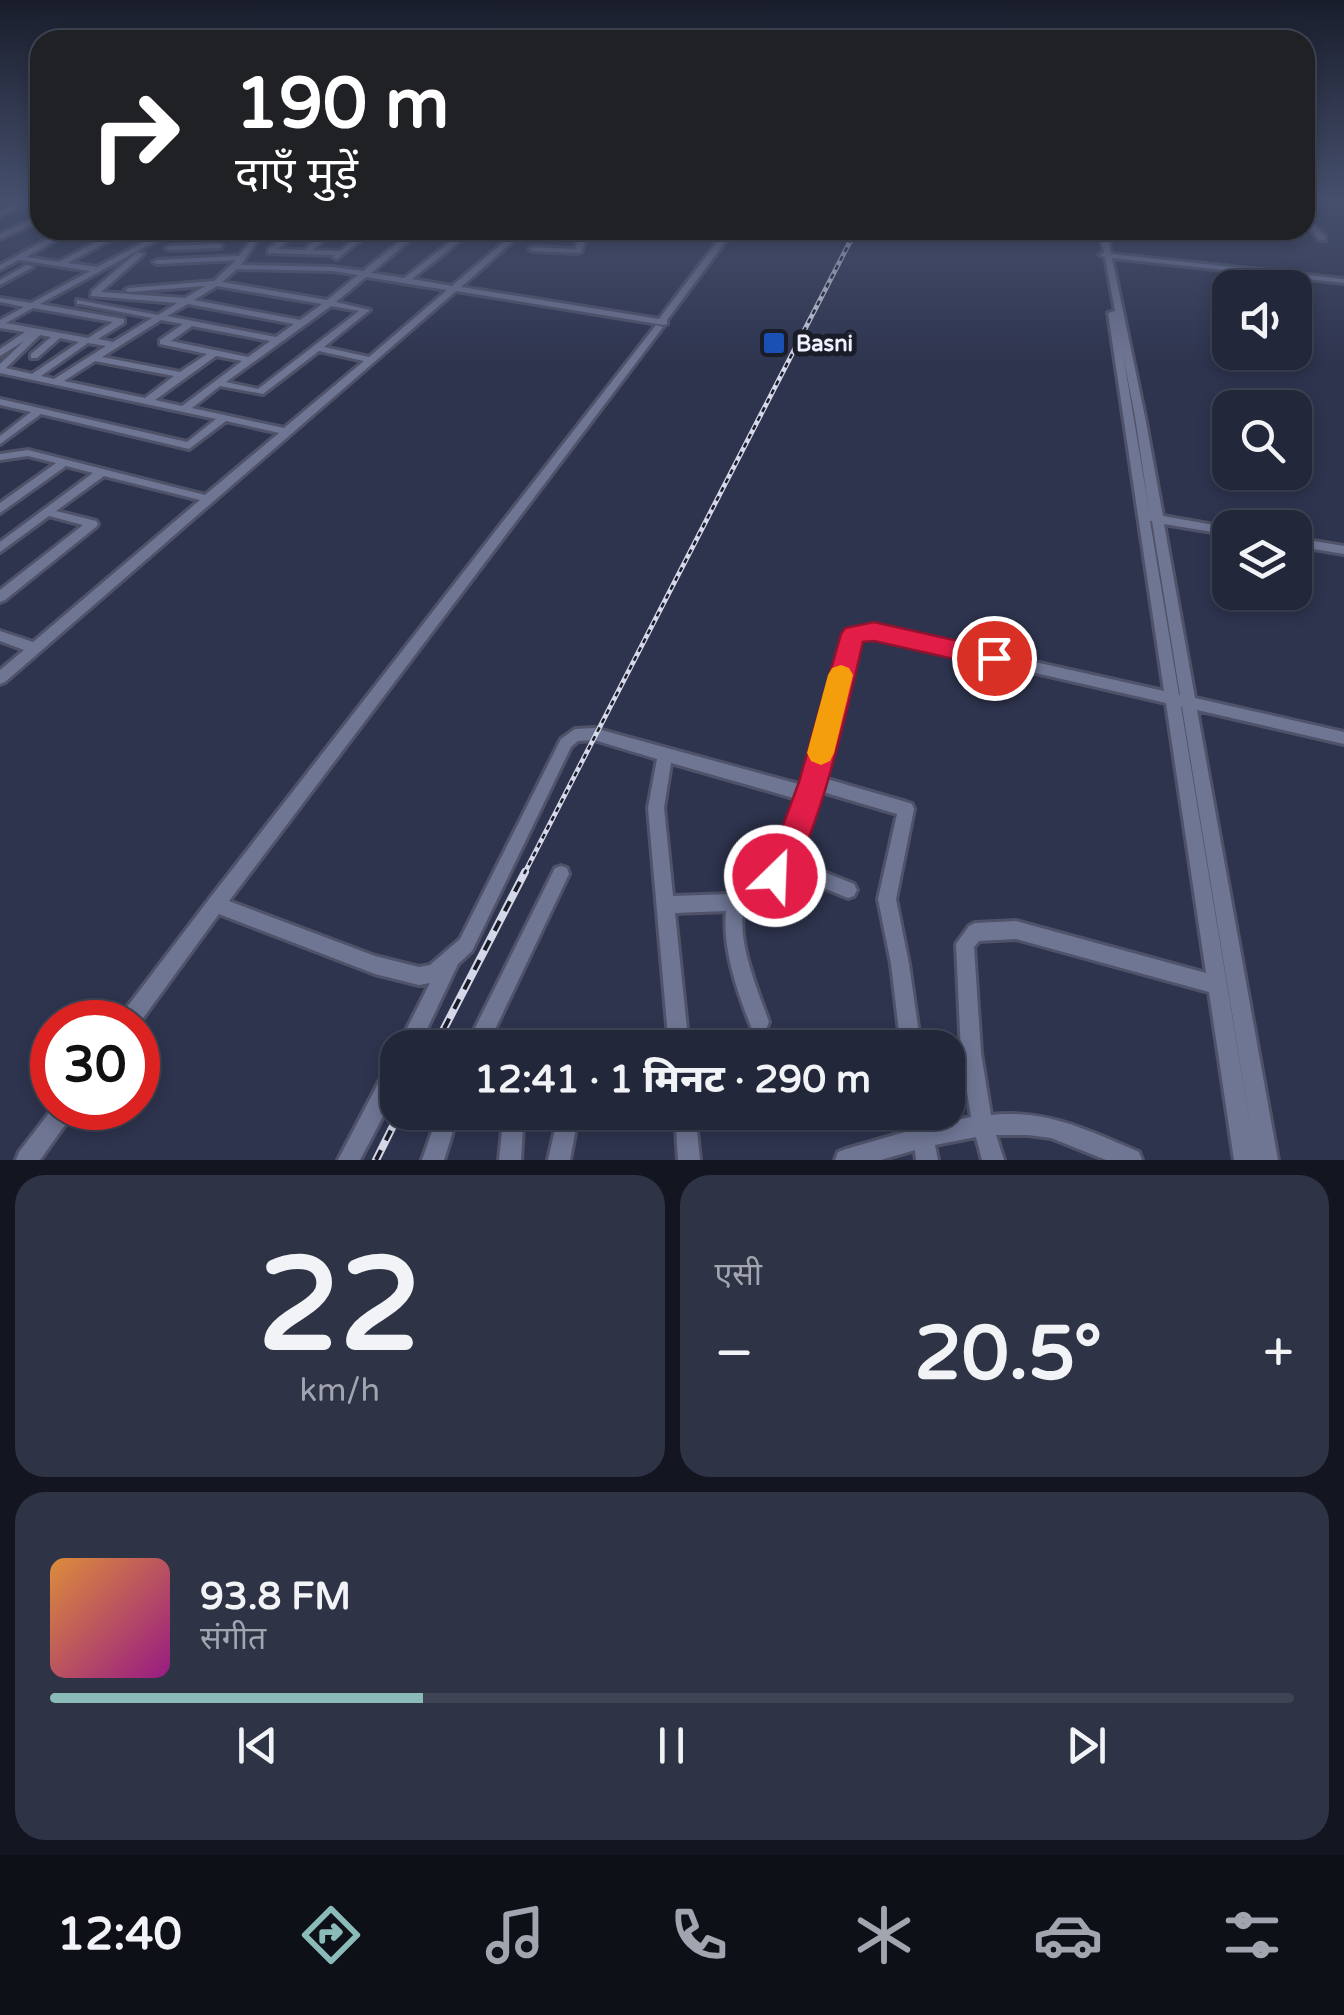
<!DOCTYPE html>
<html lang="hi">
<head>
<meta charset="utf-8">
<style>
  body { margin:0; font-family:"Varela Round","Noto Sans Devanagari",sans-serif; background:#2e3345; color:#f1f3f6; height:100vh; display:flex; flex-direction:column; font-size:38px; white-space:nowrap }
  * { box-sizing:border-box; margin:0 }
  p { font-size:32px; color:#a2a5af }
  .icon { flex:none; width:55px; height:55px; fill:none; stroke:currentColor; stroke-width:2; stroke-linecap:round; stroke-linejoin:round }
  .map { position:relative; height:1160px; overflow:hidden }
  .drawer { display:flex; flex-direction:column; gap:15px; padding:15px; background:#131520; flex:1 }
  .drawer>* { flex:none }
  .hud { position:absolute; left:30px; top:30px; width:1285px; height:210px; border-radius:30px; box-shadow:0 5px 15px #0003,0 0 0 2px #3f4454; background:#202124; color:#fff; overflow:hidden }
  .fabs { position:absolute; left:1212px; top:270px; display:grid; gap:20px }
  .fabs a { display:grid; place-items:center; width:100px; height:100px; border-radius:20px; background:#22273a; box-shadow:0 5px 15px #0003,0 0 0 2px #3f4454; font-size:50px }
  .speed { position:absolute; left:30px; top:1000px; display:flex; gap:20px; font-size:50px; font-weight:700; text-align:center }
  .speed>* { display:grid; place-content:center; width:130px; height:130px; border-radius:50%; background:#22273a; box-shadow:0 5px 15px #0003,0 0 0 2px #3f4454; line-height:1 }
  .speed .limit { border:15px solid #d22; background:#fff; color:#111 }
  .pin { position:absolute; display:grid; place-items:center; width:85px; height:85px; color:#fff; margin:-42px; border:5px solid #fff; border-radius:50%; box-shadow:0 2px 10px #0007 }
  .me { position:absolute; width:110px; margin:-55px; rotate:24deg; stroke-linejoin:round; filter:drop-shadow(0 0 8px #0008) }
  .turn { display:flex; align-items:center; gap:35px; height:210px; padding:0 40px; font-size:45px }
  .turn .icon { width:130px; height:130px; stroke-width:2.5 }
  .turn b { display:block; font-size:70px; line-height:85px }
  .big { font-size:75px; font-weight:800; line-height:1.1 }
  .drawer .tile { flex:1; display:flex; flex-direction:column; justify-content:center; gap:15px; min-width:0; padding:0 35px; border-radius:30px; background:#2e3345 }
  .drawer .dial { align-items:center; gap:0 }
  .dial b { font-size:130px; line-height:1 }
  .song { display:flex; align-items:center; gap:30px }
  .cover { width:120px; height:120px; border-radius:15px; background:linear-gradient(135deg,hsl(30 70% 55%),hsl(310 70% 35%)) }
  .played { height:10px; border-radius:5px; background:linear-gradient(90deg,#8bbbb9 30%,#3f4454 30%) }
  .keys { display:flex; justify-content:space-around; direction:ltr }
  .heat { display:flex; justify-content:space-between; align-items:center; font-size:55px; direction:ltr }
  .drawer .tiles { flex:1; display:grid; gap:15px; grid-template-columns:1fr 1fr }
  .tile:last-child { grid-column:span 2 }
  .trip { position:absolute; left:380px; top:1030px; width:585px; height:100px; border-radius:30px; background:#22273a; box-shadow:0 5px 15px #0003,0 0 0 2px #3f4454; font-weight:800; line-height:100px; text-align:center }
  .dock { display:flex; height:160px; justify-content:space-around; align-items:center; background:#0e1017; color:#a2a5af }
  .dock .icon { width:70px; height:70px }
  .dock .selected { color:#8bbbb9 }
  .dock b { font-size:45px; color:#f1f3f6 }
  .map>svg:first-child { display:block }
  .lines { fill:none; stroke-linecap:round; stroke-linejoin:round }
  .minor-casing { stroke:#4f5268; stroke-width:6 }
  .minor { fill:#6f7694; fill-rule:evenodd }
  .rail-far1-casing { stroke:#d5d8e8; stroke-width:5 }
  .rail-casing { stroke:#d5d8e8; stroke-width:8 }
  .rail-far1 { stroke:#1a1c28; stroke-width:2.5; stroke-dasharray:5; stroke-linecap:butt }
  .rail { stroke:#1a1c28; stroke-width:4; stroke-dasharray:11; stroke-linecap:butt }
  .route { fill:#e11d48; stroke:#92132f; stroke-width:2.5 }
  .slow { fill:#f59e0b }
  .transit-dot { fill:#1a4fb4; stroke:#1a1c28; stroke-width:4 }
  .labels { text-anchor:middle; stroke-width:10; stroke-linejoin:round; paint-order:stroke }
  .far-poi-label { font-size:22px; font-weight:bold; fill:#edf0fe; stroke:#1a1c28; text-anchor:start }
</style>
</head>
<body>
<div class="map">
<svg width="1344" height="1160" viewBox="0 0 1344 1160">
  <rect width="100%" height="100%" fill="#2e344e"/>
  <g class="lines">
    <g class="minor-casing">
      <g id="minor">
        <path d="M 21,202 L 29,202 L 0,216 L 0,211 Z"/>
        <path d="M 1305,202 L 1310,202 L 1305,206 Z"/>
        <path d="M 40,216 L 40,221 L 0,239 L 0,234 Z"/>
        <path d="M 1305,217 L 1325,236 L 1325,240 L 1319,240 L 1305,223 Z"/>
        <path d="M 64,230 L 264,230 L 241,265 L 333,267 L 363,271 L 414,230 L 422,230 L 371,273 L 404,278 L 465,230 L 474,230 L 412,279 L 452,286 L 518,230 L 580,234 L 581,230 L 589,230 L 582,251 L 578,253 L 533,251 L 529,249 L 533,247 L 575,249 L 579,238 L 520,235 L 461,287 L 659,319 L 726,230 L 734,230 L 667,320 L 667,324 L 664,325 L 456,291 L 5,682 L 0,684 L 0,670 L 24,650 L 0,641 L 0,631 L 33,642 L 200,500 L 104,476 L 56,511 L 96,521 L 98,524 L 96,527 L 5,600 L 0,602 L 0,590 L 83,525 L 49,516 L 0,552 L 0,542 L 93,473 L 66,466 L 0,513 L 0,503 L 56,463 L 28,456 L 0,460 L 0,454 L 28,450 L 205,495 L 279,433 L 226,421 L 189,449 L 41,414 L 0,444 L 0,436 L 31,412 L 0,405 L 0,399 L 187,442 L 216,419 L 0,373 L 0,364 L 24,341 L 0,356 L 0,349 L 25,332 L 0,328 L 0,320 L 24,307 L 0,302 L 0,298 L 31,303 L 90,271 L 19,260 L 0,270 L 0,265 ZM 71,232 L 112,233 L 59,262 L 26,257 ZM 200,233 L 204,235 L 256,233 L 239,256 L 157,260 L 153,262 L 157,264 L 236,260 L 214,281 L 129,288 L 125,290 L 129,292 L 205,286 L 185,298 L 101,292 L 144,254 L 137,252 L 92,291 L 91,296 L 177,303 L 158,315 L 77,300 L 77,304 L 80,304 L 152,318 L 113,342 L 98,339 L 124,323 L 124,319 L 40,304 L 167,235 ZM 122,234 L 157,235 L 97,267 L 68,263 ZM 237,269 L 333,271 L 358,275 L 327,300 L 222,282 ZM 366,277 L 447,290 L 369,357 L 324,347 L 370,310 L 336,302 ZM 217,286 L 322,304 L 300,320 L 194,300 ZM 188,304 L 294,324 L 276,337 L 167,316 ZM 331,306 L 359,311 L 258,389 L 226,382 ZM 33,308 L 113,322 L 88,338 L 6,323 ZM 161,320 L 183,324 L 160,340 L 160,344 L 207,354 L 180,372 L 102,357 ZM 192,326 L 270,341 L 248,357 L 171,341 ZM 40,335 L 51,337 L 31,354 L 31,358 L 37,358 L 60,338 L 79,342 L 32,374 L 6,368 ZM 88,343 L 106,346 L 54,379 L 41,376 ZM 319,351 L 364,361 L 284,428 L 192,408 L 220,386 L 263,394 ZM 216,356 L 242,361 L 182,406 L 155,400 ZM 95,361 L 174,376 L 145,398 L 64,381 Z"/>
        <path d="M 292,230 L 300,230 L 278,249 L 304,250 L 327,230 L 335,230 L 313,250 L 340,251 L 366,230 L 374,230 L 337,259 L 333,257 L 335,255 L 268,253 L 268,249 Z"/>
        <path d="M 1099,230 L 1107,230 L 1111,254 L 1344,279 L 1344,283 L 1112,258 L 1145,417 L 1163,516 L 1231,528 L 1230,535 L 1164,524 L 1195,698 L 1344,732 L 1344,744 L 1197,710 L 1278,1160 L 1256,1160 L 1182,707 L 1181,707 L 1256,1160 L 1234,1160 L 1209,992 L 1016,939 L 979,941 L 974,947 L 981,1053 L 991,1115 C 1047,1109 1089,1131 1139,1152 L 1142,1160 L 1106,1160 L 1051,1138 L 1028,1135 L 996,1135 L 1004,1160 L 982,1160 L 976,1137 L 935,1145 L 938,1160 L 916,1160 L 915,1150 L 881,1160 L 835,1160 L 838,1152 L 846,1149 L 912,1130 L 909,1112 L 929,1112 L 932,1125 L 971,1117 L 961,1053 L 956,944 L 969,926 L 975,923 L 1016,921 L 1206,973 L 1166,703 L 892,640 L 864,637 L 855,645 L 820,777 L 906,802 L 912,804 L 914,809 L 896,899 L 909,964 L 921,1048 L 901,1048 L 891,964 L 878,899 L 897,814 L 816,790 L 794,860 L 854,884 L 857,890 L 854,896 L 848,898 L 787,873 C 776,885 757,886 748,899 C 730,927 759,993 769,1022 L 766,1029 L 759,1032 L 752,1029 C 738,994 722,949 726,911 L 675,913 L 689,1048 L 669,1048 L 648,808 L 657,759 L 594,740 L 578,741 L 571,747 L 472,951 L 458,964 L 418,1048 L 397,1048 L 430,983 L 419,985 L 375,974 L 219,914 L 138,1025 L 138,1022 L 119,1022 L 121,1015 L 210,898 L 656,325 L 663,327 L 229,901 L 375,956 L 419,967 L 430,965 L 460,939 L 561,739 L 575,729 L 594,728 L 802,785 L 842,642 L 856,628 L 861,627 L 892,630 L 1164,691 L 1108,313 L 1115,311 L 1105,257 L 1099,255 L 1104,253 ZM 1123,354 L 1135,417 L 1150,516 ZM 1150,521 L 1152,521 L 1180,695 L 1179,695 ZM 671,763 L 797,799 C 791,820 788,852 771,867 C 756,880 745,874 732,894 L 673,896 L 664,808 Z"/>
        <path d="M 218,244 L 222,246 L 221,248 L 170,250 L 166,248 L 170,246 Z"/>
        <path d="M 26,265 L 33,267 L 0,285 L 0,280 Z"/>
        <path d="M 1295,538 L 1344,546 L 1344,554 L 1295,546 Z"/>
        <path d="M 561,866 L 567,868 L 569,874 L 486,1048 L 465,1048 L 555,868 Z"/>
        <path d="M 398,1056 L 398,1088 L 360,1160 L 338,1160 L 391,1059 Z"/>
        <path d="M 53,1108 L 75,1108 L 72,1115 L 40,1160 L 16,1160 L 19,1152 Z"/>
        <path d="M 439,1112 L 459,1112 L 444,1160 L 422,1160 Z"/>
        <path d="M 504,1112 L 524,1112 L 521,1160 L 499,1160 Z"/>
        <path d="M 559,1112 L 579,1112 L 570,1160 L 548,1160 Z"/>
        <path d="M 675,1112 L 695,1112 L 700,1160 L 678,1160 Z"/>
      </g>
    </g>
    <use href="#minor" class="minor"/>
    <g class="rail-far1-casing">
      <path id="rail-far1" d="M 524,874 L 856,230"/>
    </g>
    <g class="rail-casing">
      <g id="rail">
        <path d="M 434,1048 L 525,872"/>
        <path d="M 376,1160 L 400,1112"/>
      </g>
    </g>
    <use href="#rail-far1" class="rail-far1"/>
    <use href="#rail" class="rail"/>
  </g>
  <linearGradient id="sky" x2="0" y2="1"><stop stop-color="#191d2b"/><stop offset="0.55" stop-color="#46506e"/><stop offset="1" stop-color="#46506e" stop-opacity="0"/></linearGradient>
  <rect width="1344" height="364" fill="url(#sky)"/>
  <path class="route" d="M 874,622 L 994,649 L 1003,652 L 1007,658 L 1003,665 L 994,668 L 874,641 L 863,642 C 852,687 812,876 775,891 L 764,886 L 759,876 L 772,855 L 799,782 L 841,634 L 845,628 Z"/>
  <path class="slow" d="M 841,665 L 849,668 L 853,675 L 834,753 L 830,761 L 821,765 L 811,761 L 807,753 L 828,675 L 832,668 Z"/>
  <rect class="transit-dot" x="762" y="331" width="24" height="24" rx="5"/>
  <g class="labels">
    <g class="far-poi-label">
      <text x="796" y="351">Basni</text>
    </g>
  </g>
</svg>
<div class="fabs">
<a><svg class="icon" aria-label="sound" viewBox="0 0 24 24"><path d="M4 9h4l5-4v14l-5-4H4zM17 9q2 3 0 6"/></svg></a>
<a><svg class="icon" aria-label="search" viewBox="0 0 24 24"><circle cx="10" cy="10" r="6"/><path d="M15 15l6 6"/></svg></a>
<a><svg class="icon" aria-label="layers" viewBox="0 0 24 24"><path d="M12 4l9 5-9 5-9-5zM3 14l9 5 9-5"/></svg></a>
</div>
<div class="speed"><div class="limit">30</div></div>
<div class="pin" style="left:994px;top:658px;background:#d93025"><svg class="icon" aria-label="arrive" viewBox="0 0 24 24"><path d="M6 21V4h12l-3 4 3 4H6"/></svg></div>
<svg class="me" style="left:775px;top:876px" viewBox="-20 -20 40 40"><circle r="17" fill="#e11d48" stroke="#fff" stroke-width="3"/><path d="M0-11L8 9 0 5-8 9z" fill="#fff"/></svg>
<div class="trip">12:41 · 1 मिनट · 290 m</div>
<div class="hud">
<div class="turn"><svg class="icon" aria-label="right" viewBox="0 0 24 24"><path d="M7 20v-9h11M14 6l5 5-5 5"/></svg><div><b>190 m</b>दाएँ मुड़ें</div></div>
</div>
</div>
<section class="drawer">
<div class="tiles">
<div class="tile dial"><b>22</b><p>km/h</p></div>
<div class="tile"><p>एसी</p>
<div class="heat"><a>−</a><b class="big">20.5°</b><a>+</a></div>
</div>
<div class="tile">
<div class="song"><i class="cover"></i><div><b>93.8 FM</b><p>संगीत</p></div></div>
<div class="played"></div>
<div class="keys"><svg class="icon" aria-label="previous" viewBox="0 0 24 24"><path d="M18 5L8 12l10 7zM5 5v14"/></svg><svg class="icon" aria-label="pause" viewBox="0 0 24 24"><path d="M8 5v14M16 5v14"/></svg><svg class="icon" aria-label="next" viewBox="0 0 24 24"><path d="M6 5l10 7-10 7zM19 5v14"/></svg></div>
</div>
</div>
</section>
<nav class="dock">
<b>12:40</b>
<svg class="icon selected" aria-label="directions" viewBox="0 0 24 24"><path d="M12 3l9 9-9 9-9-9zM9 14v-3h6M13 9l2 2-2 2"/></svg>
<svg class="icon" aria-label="music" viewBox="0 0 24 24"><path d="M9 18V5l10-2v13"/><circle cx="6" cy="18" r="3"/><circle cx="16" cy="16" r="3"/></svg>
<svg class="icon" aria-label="phone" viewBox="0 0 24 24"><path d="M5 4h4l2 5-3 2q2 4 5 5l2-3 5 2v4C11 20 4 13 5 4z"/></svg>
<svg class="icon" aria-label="climate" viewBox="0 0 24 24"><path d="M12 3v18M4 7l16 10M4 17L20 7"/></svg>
<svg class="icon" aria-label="car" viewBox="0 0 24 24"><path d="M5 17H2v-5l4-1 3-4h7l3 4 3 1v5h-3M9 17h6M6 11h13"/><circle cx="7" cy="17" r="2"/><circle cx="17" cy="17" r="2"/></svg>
<svg class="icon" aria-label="filters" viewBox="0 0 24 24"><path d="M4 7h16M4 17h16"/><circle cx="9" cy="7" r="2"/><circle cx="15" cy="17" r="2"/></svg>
</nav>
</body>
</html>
